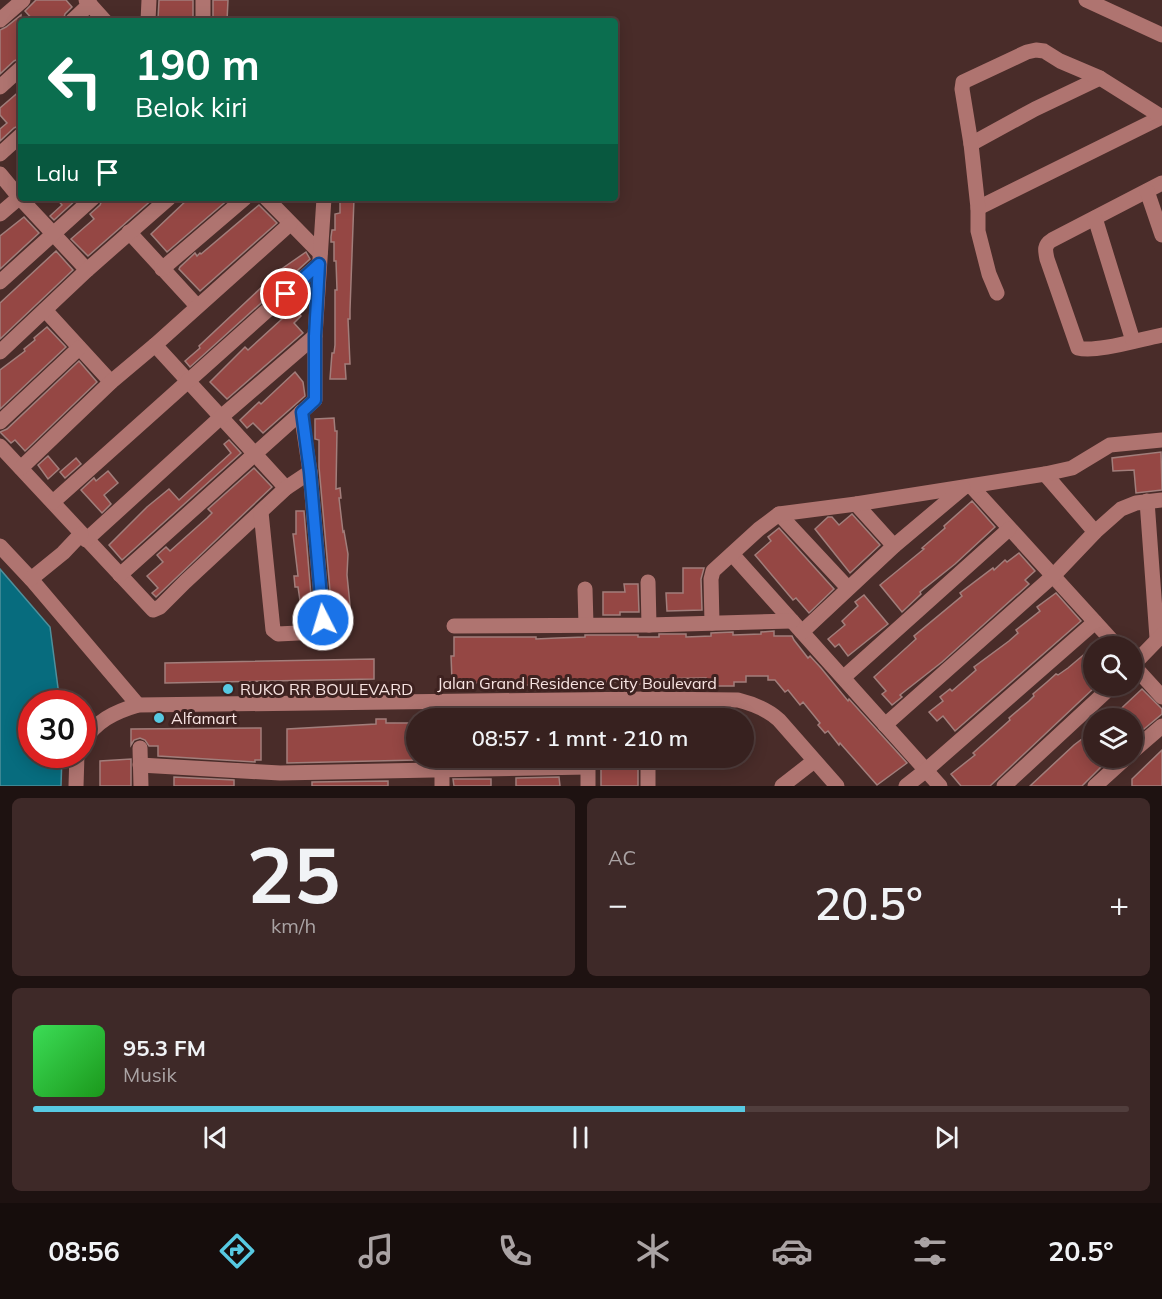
<!DOCTYPE html>
<html lang="id">
<head>
<meta charset="utf-8">
<style>
  body { margin:0; font-family:Mulish,sans-serif; background:#3e2928; color:#f1f3f6; height:100vh; display:flex; flex-direction:column; font-size:22px; white-space:nowrap }
  * { box-sizing:border-box; margin:0 }
  p { font-size:20px; color:#aaa3a4 }
  .icon { flex:none; width:33px; height:33px; fill:none; stroke:currentColor; stroke-width:2; stroke-linecap:round; stroke-linejoin:round }
  .map { position:relative; height:786px; overflow:hidden }
  .details { display:flex; flex-direction:column; gap:12px; padding:12px; background:#1e1211; flex:1 }
  .details>* { flex:none }
  .top-card { position:absolute; left:18px; top:18px; width:600px; height:183px; border-radius:6px; box-shadow:0 3px 15px #0003,0 0 0 2px #513e3d; background:#0b6e4f; color:#fff; overflow:hidden }
  .tools { position:absolute; left:1083px; top:636px; display:grid; gap:12px }
  .tools a { display:grid; place-items:center; width:60px; height:60px; border-radius:50%; background:#37211f; box-shadow:0 3px 15px #0003,0 0 0 2px #513e3d; font-size:30px }
  .speed { position:absolute; left:18px; top:690px; display:flex; gap:12px; font-size:30px; font-weight:700; text-align:center }
  .speed>* { display:grid; place-content:center; width:78px; height:78px; border-radius:50%; background:#37211f; box-shadow:0 3px 15px #0003,0 0 0 2px #513e3d; line-height:1 }
  .speed .limit { border:9px solid #d22; background:#fff; color:#111 }
  .pin { position:absolute; display:grid; place-items:center; width:51px; height:51px; color:#fff; margin:-26px; border:3px solid #fff; border-radius:50%; box-shadow:0 2px 6px #0007 }
  .me { position:absolute; width:66px; margin:-33px; rotate:355deg; stroke-linejoin:round; filter:drop-shadow(0 0 4px #0008) }
  .turn { display:flex; align-items:center; gap:21px; height:126px; padding:0 18px; font-size:27px }
  .turn .icon { width:78px; height:78px; stroke-width:2.5 }
  .turn b { display:block; font-size:42px; line-height:51px }
  .then { display:flex; align-items:center; height:57px; padding:0 18px; background:#0003; gap:12px; font-size:22px }
  .big { font-size:45px; font-weight:600; line-height:1.1 }
  .details .card { flex:1; display:flex; flex-direction:column; justify-content:center; gap:9px; min-width:0; padding:0 21px; border-radius:9px; background:#3e2928 }
  .details .dial { align-items:center; gap:0 }
  .dial b { font-size:78px; line-height:1 }
  .song { display:flex; align-items:center; gap:18px }
  .cover { width:72px; height:72px; border-radius:9px; background:linear-gradient(135deg,hsl(130 70% 55%),hsl(120 70% 35%)) }
  .played { height:6px; border-radius:3px; background:linear-gradient(90deg,#57c9e2 65%,#513e3d 65%) }
  .keys { display:flex; justify-content:space-around; direction:ltr }
  .heat { display:flex; justify-content:space-between; align-items:center; font-size:33px; direction:ltr }
  .details .tiles { flex:1; display:grid; gap:12px; grid-template-columns:1fr 1fr }
  .card:last-child { grid-column:span 2 }
  .trip { position:absolute; left:406px; top:708px; width:348px; height:60px; border-radius:30px; background:#37211f; box-shadow:0 3px 15px #0003,0 0 0 2px #513e3d; font-weight:600; line-height:60px; text-align:center }
  .tab-bar { display:flex; height:96px; justify-content:space-around; align-items:center; background:#160d0c; color:#aaa3a4 }
  .tab-bar .icon { width:42px; height:42px }
  .tab-bar .selected { color:#57c9e2 }
  .tab-bar b { font-size:27px; color:#f1f3f6 }
  .map>svg:first-child { display:block }
  .water { fill:#076c7e; stroke:#4f909c; stroke-width:1.5 }
  .building { fill:#954744; stroke:#a27e7b; stroke-width:1.5 }
  .lines { fill:none; stroke-linecap:round; stroke-linejoin:round }
  .minor { stroke:#af7470; stroke-width:15 }
  .route-casing { stroke:#114b97; stroke-width:15 }
  .route { stroke:#1a73e8; stroke-width:10 }
  .poi-dot { fill:#57c9e2; stroke:#3e2220; stroke-width:2 }
  .labels { text-anchor:middle; stroke-width:6; stroke-linejoin:round; paint-order:stroke }
  .street-label { font-size:16px; fill:#f8e4e2; stroke:#3e2220 }
  .poi-label { font-size:16px; fill:#f8e4e2; stroke:#3e2220; text-anchor:start }
</style>
</head>
<body>
<div class="map">
<svg width="1162" height="786" viewBox="0 0 1162 786">
  <rect width="100%" height="100%" fill="#492c29"/>
  <path class="water" d="M 0,569 L 50,627 L 60,703 L 32,704 L 32,754 L 62,755 L 61,786 L 0,786 Z"/>
  <g class="building">
    <path d="M 36,0 L 66,0 L 72,7 L 65,14 L 63,21 L 34,21 L 25,11 Z"/>
    <path d="M 159,0 L 193,0 L 193,20 L 158,19 Z"/>
    <path d="M 213,0 L 228,0 L 227,21 L 213,21 Z"/>
    <path d="M 21,15 L 21,58 L 14,61 L 0,74 L 0,30 L 6,27 Z"/>
    <path d="M 21,90 L 21,125 L 14,128 L 0,141 L 0,129 L 7,123 L 0,115 L 0,108 Z"/>
    <path d="M 56,198 L 78,198 L 54,220 L 50,216 L 62,205 Z"/>
    <path d="M 103,198 L 154,198 L 88,256 L 71,239 L 94,219 L 90,214 L 100,205 Z"/>
    <path d="M 189,198 L 230,198 L 167,252 L 151,234 Z"/>
    <path d="M 340,198 L 354,198 L 350,310 L 350,319 L 348,319 L 350,364 L 345,364 L 346,379 L 330,379 L 332,353 L 334,353 L 335,345 L 335,290 L 337,290 L 336,261 L 334,261 L 334,242 L 331,242 L 331,237 L 332,230 L 335,230 L 335,214 L 340,213 Z"/>
    <path d="M 259,205 L 277,223 L 200,291 L 179,269 L 180,267 L 195,253 L 197,256 L 200,253 L 201,254 Z"/>
    <path d="M 24,217 L 39,233 L 0,269 L 0,236 Z"/>
    <path d="M 56,251 L 73,270 L 0,339 L 0,303 Z"/>
    <path d="M 306,252 L 310,259 L 190,367 L 185,361 L 200,348 L 199,346 L 280,270 Z"/>
    <path d="M 294,308 L 301,316 L 294,323 L 303,333 L 227,399 L 210,382 L 245,347 L 248,350 Z"/>
    <path d="M 47,327 L 66,347 L 0,409 L 0,370 L 25,351 L 24,349 L 35,340 L 34,338 Z"/>
    <path d="M 79,361 L 97,382 L 25,451 L 15,440 L 11,443 L 0,432 L 7,429 Z"/>
    <path d="M 295,372 L 303,382 L 305,396 L 263,433 L 253,423 L 247,428 L 240,420 L 259,402 L 261,404 Z"/>
    <path d="M 334,418 L 335,431 L 337,431 L 336,489 L 340,488 L 341,498 L 339,498 L 343,532 L 344,531 L 348,554 L 347,575 L 352,625 L 339,626 L 337,613 L 332,613 L 319,467 L 319,440 L 315,439 L 315,419 Z"/>
    <path d="M 229,440 L 241,453 L 122,560 L 109,545 L 147,507 L 169,489 L 179,500 L 231,453 L 224,444 Z"/>
    <path d="M 1161,452 L 1162,490 L 1136,493 L 1134,470 L 1113,471 L 1112,458 Z"/>
    <path d="M 48,456 L 59,469 L 48,479 L 38,465 Z"/>
    <path d="M 76,458 L 81,464 L 65,478 L 60,472 Z"/>
    <path d="M 254,468 L 272,487 L 156,597 L 152,593 L 158,588 L 147,576 L 163,562 L 157,555 L 166,547 L 170,551 L 207,518 L 212,513 L 208,509 Z"/>
    <path d="M 108,471 L 118,483 L 104,495 L 111,504 L 102,513 L 81,490 L 94,478 L 96,481 Z"/>
    <path d="M 972,501 L 995,527 L 955,564 L 920,592 L 921,594 L 902,612 L 880,585 L 924,549 L 922,548 L 945,528 L 944,526 Z"/>
    <path d="M 296,511 L 304,511 L 313,620 L 303,621 L 298,587 L 295,587 L 294,576 L 298,576 L 293,534 L 296,534 Z"/>
    <path d="M 852,514 L 880,545 L 850,573 L 815,529 L 828,517 L 832,517 L 839,525 Z"/>
    <path d="M 779,528 L 834,589 L 809,613 L 796,598 L 793,600 L 755,555 L 771,541 L 768,537 Z"/>
    <path d="M 1019,553 L 1035,571 L 1025,580 L 1029,584 L 942,662 L 900,695 L 902,697 L 892,705 L 882,694 L 886,691 L 874,677 L 916,639 L 914,636 L 962,596 L 960,593 L 993,568 L 994,570 L 1005,560 L 1007,562 Z"/>
    <path d="M 683,568 L 704,568 L 701,579 L 702,610 L 667,611 L 666,593 L 683,593 Z"/>
    <path d="M 624,584 L 638,584 L 639,612 L 620,612 L 620,615 L 603,615 L 603,592 L 625,592 Z"/>
    <path d="M 1056,593 L 1081,621 L 955,731 L 943,716 L 937,721 L 929,712 L 943,701 L 940,697 L 950,689 L 952,691 L 976,670 L 974,667 L 1009,641 L 1018,633 L 1016,630 L 1040,611 L 1037,607 Z"/>
    <path d="M 864,595 L 888,624 L 848,656 L 839,644 L 835,647 L 828,639 L 845,625 L 842,621 L 858,606 L 855,602 Z"/>
    <path d="M 774,631 L 774,636 L 792,636 L 794,640 L 808,658 L 810,656 L 821,668 L 848,701 L 849,699 L 907,763 L 877,785 L 840,743 L 839,745 L 828,731 L 825,733 L 818,725 L 820,723 L 803,702 L 800,705 L 788,690 L 785,692 L 775,680 L 768,680 L 768,676 L 746,676 L 746,682 L 734,682 L 734,686 L 706,686 L 706,678 L 647,679 L 647,684 L 636,684 L 635,681 L 607,682 L 607,684 L 593,684 L 593,689 L 575,689 L 575,682 L 553,682 L 553,687 L 537,687 L 537,685 L 493,685 L 493,688 L 481,688 L 481,683 L 466,683 L 466,679 L 452,680 L 451,656 L 454,656 L 454,637 L 536,637 L 536,639 L 557,638 L 585,637 L 585,635 L 638,635 L 638,637 L 659,637 L 659,634 L 686,634 L 686,637 L 711,636 L 711,633 L 733,632 L 733,635 L 761,634 L 761,632 Z"/>
    <path d="M 1094,646 L 1094,688 L 990,786 L 961,786 L 951,774 L 975,755 L 973,753 L 1010,720 L 1009,718 L 1029,701 L 1034,696 L 1033,694 L 1047,682 L 1056,674 L 1058,675 L 1068,668 Z"/>
    <path d="M 374,659 L 374,679 L 165,683 L 165,663 Z"/>
    <path d="M 1142,689 L 1162,709 L 1162,714 L 1132,739 L 1132,718 L 1111,718 Z"/>
    <path d="M 376,719 L 386,719 L 386,723 L 417,723 L 417,760 L 287,763 L 287,729 L 376,724 Z"/>
    <path d="M 261,728 L 261,760 L 255,760 L 255,762 L 158,756 L 158,746 L 149,746 L 145,740 L 140,738 L 134,740 L 131,745 L 131,729 Z"/>
    <path d="M 1094,732 L 1094,758 L 1110,758 L 1082,786 L 1030,786 L 1074,745 L 1082,739 L 1084,741 Z"/>
    <path d="M 1162,750 L 1162,786 L 1132,786 L 1132,779 Z"/>
    <path d="M 453,758 L 490,758 L 490,759 L 453,760 Z"/>
    <path d="M 601,758 L 638,759 L 638,786 L 601,786 Z"/>
    <path d="M 131,759 L 131,786 L 100,786 L 100,761 Z"/>
    <path d="M 174,777 L 234,780 L 234,786 L 174,786 Z"/>
    <path d="M 559,777 L 560,786 L 516,786 L 516,778 Z"/>
    <path d="M 453,779 L 491,779 L 491,786 L 454,786 Z"/>
    <path d="M 388,781 L 388,786 L 312,786 L 312,782 Z"/>
  </g>
  <g class="lines">
    <g class="minor">
      <path d="M 86,0 L 105,21"/>
      <path d="M 1086,0 L 1162,35"/>
      <path d="M 0,20 L 23,0"/>
      <path d="M 72,21 L 90,4"/>
      <path d="M 148,21 L 149,0"/>
      <path d="M 203,21 L 203,0"/>
      <path d="M 0,87 L 21,68"/>
      <path d="M 971,144 L 1035,109 L 1100,78"/>
      <path d="M 0,154 L 21,135"/>
      <path d="M 0,174 L 19,197 L 87,270"/>
      <path d="M 1162,183 L 1052,240 C 1044,245 1045,250 1047,259 L 1078,348 C 1096,353 1141,339 1162,335"/>
      <path d="M 1147,191 L 1162,235"/>
      <path d="M 266,198 L 320,253"/>
      <path d="M 978,208 L 1162,117"/>
      <path d="M 0,214 L 21,196"/>
      <path d="M 1095,218 L 1133,341"/>
      <path d="M 129,232 L 197,306"/>
      <path d="M 162,269 L 245,198"/>
      <path d="M 0,282 L 93,198"/>
      <path d="M 997,293 L 989,274 L 978,231 L 978,208 L 971,144 L 962,89 L 963,82 L 1027,52 L 1036,50 L 1044,51 L 1060,61 L 1100,78 L 1162,117"/>
      <path d="M 45,310 L 111,382"/>
      <path d="M 155,345 L 286,488"/>
      <path d="M 0,352 L 87,270 L 169,198"/>
      <path d="M 0,422 L 79,348"/>
      <path d="M 0,446 L 153,610 L 160,607 L 185,582 L 286,488 L 310,472"/>
      <path d="M 21,468 L 111,382 L 155,345 L 290,224"/>
      <path d="M 1045,474 L 1095,532"/>
      <path d="M 972,487 L 1117,646"/>
      <path d="M 1147,501 L 1157,638"/>
      <path d="M 53,502 L 319,264"/>
      <path d="M 856,504 L 894,546"/>
      <path d="M 261,512 L 273,630 L 278,634 L 318,632 L 323,626 L 323,620 L 310,472 L 301,412"/>
      <path d="M 779,514 L 848,588"/>
      <path d="M 86,540 L 221,417 L 315,336"/>
      <path d="M 0,546 L 31,579 L 138,705"/>
      <path d="M 732,554 L 940,786"/>
      <path d="M 120,575 L 315,400 L 315,336 L 324,198"/>
      <path d="M 31,579 L 63,553 L 81,534"/>
      <path d="M 648,582 L 649,625"/>
      <path d="M 585,589 L 586,625"/>
      <path d="M 712,623 L 711,579 L 713,571 L 759,529 L 779,514 L 856,504 L 1045,474 L 1072,468 L 1110,445 L 1162,440"/>
      <path d="M 454,626 L 649,625 L 792,621"/>
      <path d="M 802,632 L 894,546 L 963,488"/>
      <path d="M 1132,664 L 1162,697"/>
      <path d="M 1132,666 L 1162,635"/>
      <path d="M 844,677 L 1009,529"/>
      <path d="M 647,699 L 648,718"/>
      <path d="M 885,725 L 1054,575 L 1095,532 L 1121,509 L 1136,503 L 1162,500"/>
      <path d="M 82,743 C 96,721 114,712 138,705 L 647,699 L 738,700 C 754,704 767,709 779,720 L 837,786"/>
      <path d="M 140,748 L 141,786"/>
      <path d="M 1132,752 L 1162,726"/>
      <path d="M 588,758 L 588,786"/>
      <path d="M 648,758 L 648,786"/>
      <path d="M 140,765 L 280,773 L 588,767"/>
      <path d="M 442,769 L 442,786"/>
      <path d="M 76,786 L 77,754"/>
      <path d="M 782,786 L 814,761"/>
      <path d="M 906,786 L 925,771 L 1095,622"/>
      <path d="M 1004,786 L 1112,686"/>
      <path d="M 1095,786 L 1126,758"/>
    </g>
  </g>
  <g class="lines">
    <g class="route-casing">
      <path id="route" d="M 286,294 L 319,264 L 315,336 L 315,400 L 302,412 L 310,472 L 323,620"/>
    </g>
    <use href="#route" class="route"/>
  </g>
  <g class="poi-dot">
    <circle cx="228" cy="689" r="6"/>
    <circle cx="159" cy="718" r="6"/>
  </g>
  <g class="labels">
    <g class="street-label">
      <text x="577" y="689">Jalan Grand Residence City Boulevard</text>
    </g>
    <g class="poi-label">
      <text x="240" y="695">RUKO RR BOULEVARD</text>
      <text x="171" y="724">Alfamart</text>
    </g>
  </g>
</svg>
<div class="tools">
<a><svg class="icon" aria-label="search" viewBox="0 0 24 24"><circle cx="10" cy="10" r="6"/><path d="M15 15l6 6"/></svg></a>
<a><svg class="icon" aria-label="layers" viewBox="0 0 24 24"><path d="M12 4l9 5-9 5-9-5zM3 14l9 5 9-5"/></svg></a>
</div>
<div class="speed"><div class="limit">30</div></div>
<div class="pin" style="left:286px;top:294px;background:#d93025"><svg class="icon" aria-label="arrive" viewBox="0 0 24 24"><path d="M6 21V4h12l-3 4 3 4H6"/></svg></div>
<svg class="me" style="left:323px;top:620px" viewBox="-20 -20 40 40"><circle r="17" fill="#1a73e8" stroke="#fff" stroke-width="3"/><path d="M0-11L8 9 0 5-8 9z" fill="#fff"/></svg>
<div class="trip">08:57 · 1 mnt · 210 m</div>
<div class="top-card">
<div class="turn"><svg class="icon" aria-label="left" viewBox="0 0 24 24"><path d="M17 20v-9H6M10 6l-5 5 5 5"/></svg><div><b>190 m</b>Belok kiri</div></div>
<div class="then">Lalu<svg class="icon" aria-label="arrive" viewBox="0 0 24 24"><path d="M6 21V4h12l-3 4 3 4H6"/></svg></div>
</div>
</div>
<section class="details">
<div class="tiles">
<div class="card dial"><b>25</b><p>km/h</p></div>
<div class="card"><p>AC</p>
<div class="heat"><a>−</a><b class="big">20.5°</b><a>+</a></div>
</div>
<div class="card">
<div class="song"><i class="cover"></i><div><b>95.3 FM</b><p>Musik</p></div></div>
<div class="played"></div>
<div class="keys"><svg class="icon" aria-label="previous" viewBox="0 0 24 24"><path d="M18 5L8 12l10 7zM5 5v14"/></svg><svg class="icon" aria-label="pause" viewBox="0 0 24 24"><path d="M8 5v14M16 5v14"/></svg><svg class="icon" aria-label="next" viewBox="0 0 24 24"><path d="M6 5l10 7-10 7zM19 5v14"/></svg></div>
</div>
</div>
</section>
<nav class="tab-bar">
<b>08:56</b>
<svg class="icon selected" aria-label="directions" viewBox="0 0 24 24"><path d="M12 3l9 9-9 9-9-9zM9 14v-3h6M13 9l2 2-2 2"/></svg>
<svg class="icon" aria-label="music" viewBox="0 0 24 24"><path d="M9 18V5l10-2v13"/><circle cx="6" cy="18" r="3"/><circle cx="16" cy="16" r="3"/></svg>
<svg class="icon" aria-label="phone" viewBox="0 0 24 24"><path d="M5 4h4l2 5-3 2q2 4 5 5l2-3 5 2v4C11 20 4 13 5 4z"/></svg>
<svg class="icon" aria-label="climate" viewBox="0 0 24 24"><path d="M12 3v18M4 7l16 10M4 17L20 7"/></svg>
<svg class="icon" aria-label="car" viewBox="0 0 24 24"><path d="M5 17H2v-5l4-1 3-4h7l3 4 3 1v5h-3M9 17h6M6 11h13"/><circle cx="7" cy="17" r="2"/><circle cx="17" cy="17" r="2"/></svg>
<svg class="icon" aria-label="filters" viewBox="0 0 24 24"><path d="M4 7h16M4 17h16"/><circle cx="9" cy="7" r="2"/><circle cx="15" cy="17" r="2"/></svg>
<b>20.5°</b>
</nav>
</body>
</html>
